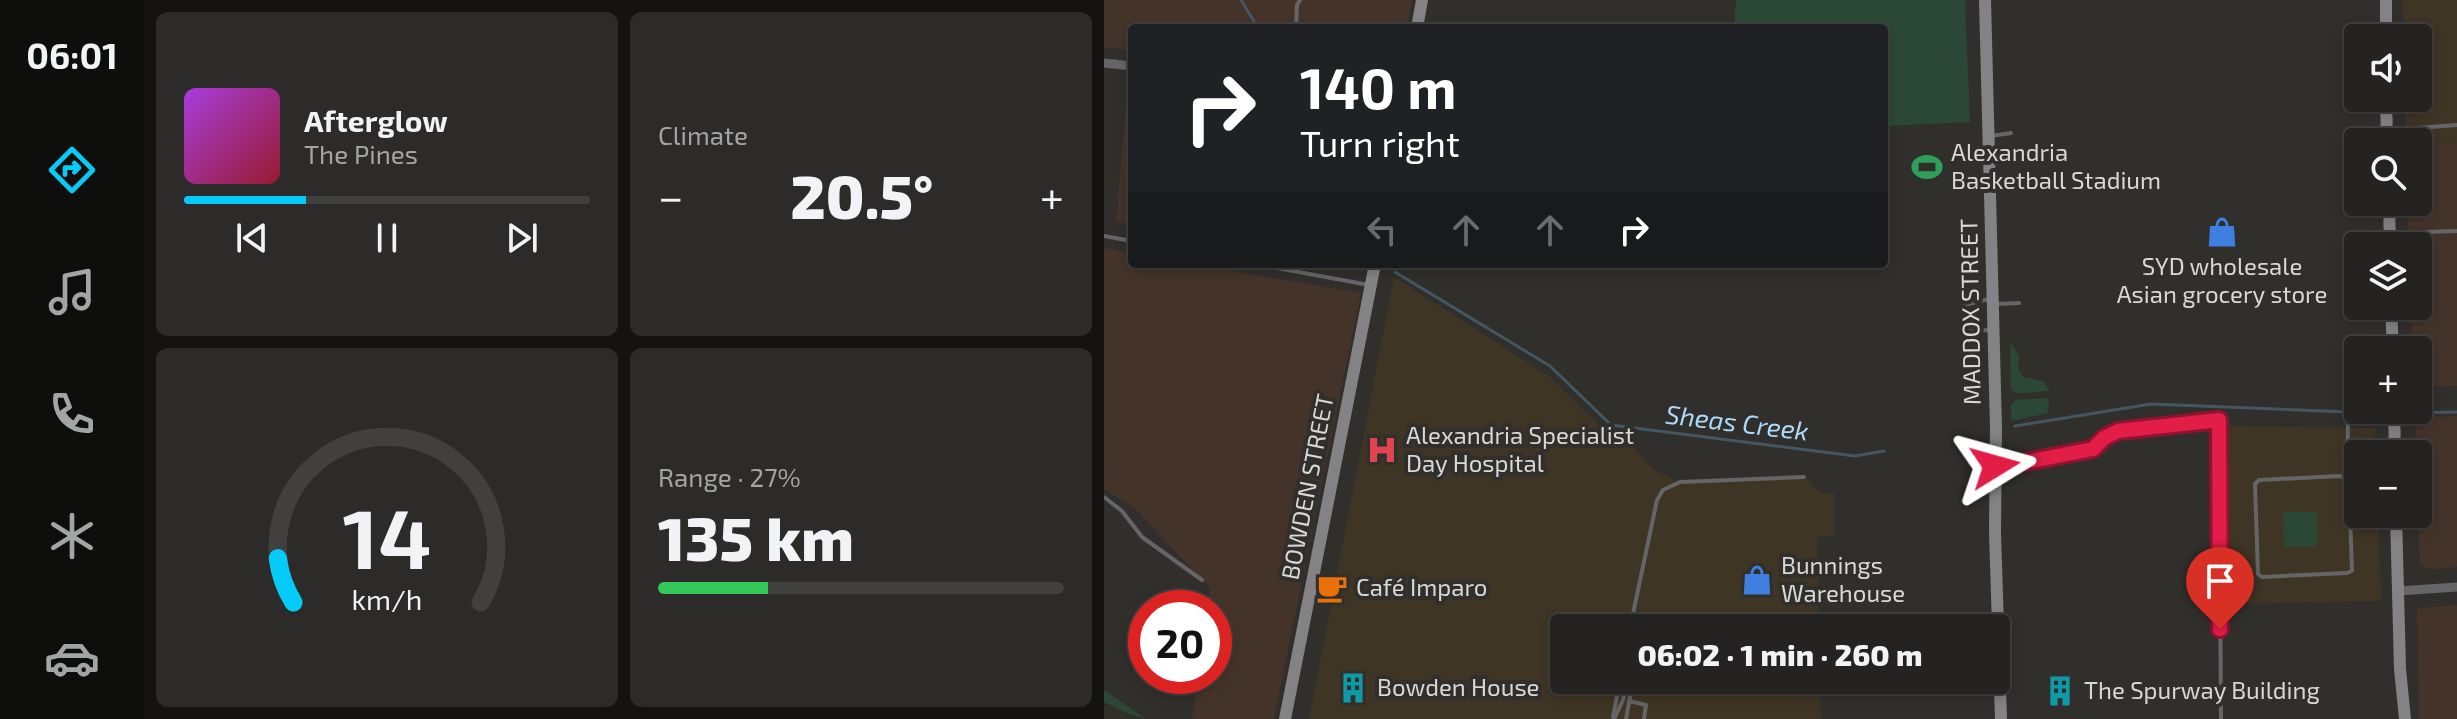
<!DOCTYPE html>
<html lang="en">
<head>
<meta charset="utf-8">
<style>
  body { margin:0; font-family:"Exo 2",sans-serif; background:#2c2b2a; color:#f1f3f6; height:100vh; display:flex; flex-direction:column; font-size:30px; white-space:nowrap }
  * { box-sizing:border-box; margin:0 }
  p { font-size:26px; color:#a3a4a5 }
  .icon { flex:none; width:44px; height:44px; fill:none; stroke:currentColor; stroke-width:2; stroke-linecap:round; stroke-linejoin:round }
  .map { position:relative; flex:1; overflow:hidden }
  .side { display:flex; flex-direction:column; gap:12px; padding:12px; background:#141312; width:960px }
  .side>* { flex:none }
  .top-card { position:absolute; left:24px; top:24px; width:760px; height:244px; border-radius:8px; box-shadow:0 4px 12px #0003,0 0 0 2px #41403f; background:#202124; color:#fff; overflow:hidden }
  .fabs { position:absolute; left:1240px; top:24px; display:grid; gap:16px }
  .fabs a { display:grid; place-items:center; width:88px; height:88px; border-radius:8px; background:#242321; box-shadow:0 4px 12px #0003,0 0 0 2px #41403f; font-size:40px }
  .speed { position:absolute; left:24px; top:590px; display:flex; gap:16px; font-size:40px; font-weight:700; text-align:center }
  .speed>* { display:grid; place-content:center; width:104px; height:104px; border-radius:50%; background:#242321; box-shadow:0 4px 12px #0003,0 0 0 2px #41403f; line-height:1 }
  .speed .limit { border:12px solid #d22; background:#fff; color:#111 }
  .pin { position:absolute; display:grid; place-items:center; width:68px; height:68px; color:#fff; margin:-82px -34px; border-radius:50% 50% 50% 0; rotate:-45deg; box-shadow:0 0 8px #0007 }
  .pin .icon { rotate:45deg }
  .me { position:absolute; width:88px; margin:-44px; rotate:82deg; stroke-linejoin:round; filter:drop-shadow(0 0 6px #0008) }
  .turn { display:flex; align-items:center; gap:28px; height:168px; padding:0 40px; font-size:36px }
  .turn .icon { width:104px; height:104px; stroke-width:2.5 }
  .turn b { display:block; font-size:56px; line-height:68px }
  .lanes { display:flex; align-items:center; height:76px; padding:0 40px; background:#0003; justify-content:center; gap:40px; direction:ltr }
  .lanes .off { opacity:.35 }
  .big { font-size:60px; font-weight:800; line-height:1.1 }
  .side .card { flex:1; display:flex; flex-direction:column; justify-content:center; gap:12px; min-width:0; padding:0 28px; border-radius:12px; background:#2c2b2a }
  .side .dial { align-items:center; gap:0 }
  .dial svg { height:208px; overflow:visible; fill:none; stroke:#41403f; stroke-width:7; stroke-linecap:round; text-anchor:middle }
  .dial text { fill:#f1f3f6; stroke:none }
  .song { display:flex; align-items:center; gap:24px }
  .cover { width:96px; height:96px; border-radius:12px; background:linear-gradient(135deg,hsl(280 70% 55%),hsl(350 70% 35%)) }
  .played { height:8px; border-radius:4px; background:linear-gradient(90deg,#05cbf9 30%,#41403f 30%) }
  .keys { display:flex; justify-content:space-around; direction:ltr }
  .heat { display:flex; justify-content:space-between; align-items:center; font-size:44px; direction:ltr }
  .charge { height:12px; border-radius:6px; background:linear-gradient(90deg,#34c759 27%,#41403f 0) }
  .side .tiles { flex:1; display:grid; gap:12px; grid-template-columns:repeat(2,1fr) }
  .trip { position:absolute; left:446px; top:614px; width:460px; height:80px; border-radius:8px; background:#242321; box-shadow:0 4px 12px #0003,0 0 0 2px #41403f; font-weight:800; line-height:80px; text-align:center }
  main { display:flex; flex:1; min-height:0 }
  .tabs { display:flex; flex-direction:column; width:144px; justify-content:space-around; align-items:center; background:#0e0e0d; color:#a3a4a5 }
  .tabs .icon { width:56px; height:56px }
  .tabs .selected { color:#05cbf9 }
  .tabs b { font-size:36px; color:#f1f3f6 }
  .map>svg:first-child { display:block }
  .commercial { fill:#3f3525 }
  .industrial { fill:#443329 }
  .green { fill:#2a4835 }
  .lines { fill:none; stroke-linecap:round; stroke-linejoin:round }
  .stream { stroke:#435662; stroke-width:3 }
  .lane { stroke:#656567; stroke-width:4 }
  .street { stroke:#656567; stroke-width:9 }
  .secondary { stroke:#838385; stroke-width:12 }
  .route-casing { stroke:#92132f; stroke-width:20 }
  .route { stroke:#e11d48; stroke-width:14 }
  .labels { text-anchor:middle; stroke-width:8; stroke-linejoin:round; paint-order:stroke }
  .poi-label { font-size:24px; fill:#d8d8d6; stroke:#302f2c; text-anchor:start }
  .street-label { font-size:24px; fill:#d8d8d6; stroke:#302f2c }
  .water-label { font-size:26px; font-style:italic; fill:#acd8f9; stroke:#302f2c }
</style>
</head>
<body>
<main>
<nav class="tabs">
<b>06:01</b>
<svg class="icon selected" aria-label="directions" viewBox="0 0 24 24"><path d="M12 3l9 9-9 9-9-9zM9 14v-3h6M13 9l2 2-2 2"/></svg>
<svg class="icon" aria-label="music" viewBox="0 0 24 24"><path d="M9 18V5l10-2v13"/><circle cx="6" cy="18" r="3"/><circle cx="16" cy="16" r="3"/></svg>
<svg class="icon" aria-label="phone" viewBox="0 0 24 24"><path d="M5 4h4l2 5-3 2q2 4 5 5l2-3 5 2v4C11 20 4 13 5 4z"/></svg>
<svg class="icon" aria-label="climate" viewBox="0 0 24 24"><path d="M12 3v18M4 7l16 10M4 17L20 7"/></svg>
<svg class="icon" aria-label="car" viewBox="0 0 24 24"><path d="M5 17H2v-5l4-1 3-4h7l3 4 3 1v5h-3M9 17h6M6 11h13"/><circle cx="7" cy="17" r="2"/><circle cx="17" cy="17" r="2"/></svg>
</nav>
<section class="side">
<div class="tiles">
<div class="card">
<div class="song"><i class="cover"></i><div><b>Afterglow</b><p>The Pines</p></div></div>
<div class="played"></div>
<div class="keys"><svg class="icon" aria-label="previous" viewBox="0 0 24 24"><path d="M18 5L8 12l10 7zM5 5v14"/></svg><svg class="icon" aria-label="pause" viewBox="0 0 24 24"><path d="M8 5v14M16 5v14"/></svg><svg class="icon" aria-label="next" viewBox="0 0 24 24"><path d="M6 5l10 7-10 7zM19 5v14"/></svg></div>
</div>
<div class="card"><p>Climate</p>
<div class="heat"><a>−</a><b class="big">20.5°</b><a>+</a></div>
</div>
<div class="card dial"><svg viewBox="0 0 100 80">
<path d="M14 69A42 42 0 1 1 86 69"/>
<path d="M14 69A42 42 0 0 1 8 52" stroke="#05cbf9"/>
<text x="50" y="56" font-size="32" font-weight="700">14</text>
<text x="50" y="72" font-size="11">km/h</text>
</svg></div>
<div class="card"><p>Range · 27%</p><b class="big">135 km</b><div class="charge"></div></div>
</div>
</section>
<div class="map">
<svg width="1353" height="719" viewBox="0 0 1353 719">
  <rect width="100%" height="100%" fill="#302f2c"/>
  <g class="commercial">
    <path d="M 1299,0 L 1353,0 L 1353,141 L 1302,142 L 1301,98 L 1314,98 L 1314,38 L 1300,38 Z"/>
    <path d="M 290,277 L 446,377 L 495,424 L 517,433 L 549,469 L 575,482 L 700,477 L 717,493 L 730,493 L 730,536 L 713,537 L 715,628 L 460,628 L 460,680 L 716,680 L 717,719 L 205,719 Z"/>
    <path d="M 1119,426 L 1271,428 L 1272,454 L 1254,454 L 1254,514 L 1274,514 L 1277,601 L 1120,604 Z"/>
  </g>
  <g class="industrial">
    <path d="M 0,0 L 308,0 L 303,28 L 28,28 L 28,51 L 0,47 Z"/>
    <path d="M 23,93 L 28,94 L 28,225 L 12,221 Z"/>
    <path d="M 1353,141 L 1353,386 L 1314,387 L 1314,350 L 1308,350 L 1307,306 L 1314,306 L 1314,246 L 1305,246 L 1304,202 L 1314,202 L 1314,143 Z"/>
    <path d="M 0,248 L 28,253 L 28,264 L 89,264 L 257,293 L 170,719 L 88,719 L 94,676 L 110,676 L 110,608 L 103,608 L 106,588 L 29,507 L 0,489 Z"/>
    <path d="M 1353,416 L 1353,567 L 1324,569 L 1316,563 L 1311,418 Z"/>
    <path d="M 1353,605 L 1353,719 L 1315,719 L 1313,608 Z"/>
  </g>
  <g class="green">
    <path d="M 632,0 L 861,0 L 866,122 L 780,126 L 780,28 L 630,28 Z"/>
    <path d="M 906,341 L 915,356 L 914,367 L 919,377 L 940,381 L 945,391 L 912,393 L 907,389 Z"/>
    <path d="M 945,398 L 944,413 L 907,421 L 907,405 L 912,400 Z"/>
    <path d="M 1179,512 L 1213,512 L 1213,546 L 1180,547 Z"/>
    <path d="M 0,690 L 42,719 L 23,713 L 0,702 Z"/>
  </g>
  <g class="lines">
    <g class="stream">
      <path d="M 137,0 L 154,28"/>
      <path d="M 291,272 L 446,366 L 507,425 L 751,456 L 780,451"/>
      <path d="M 1311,413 L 1353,412"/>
      <path d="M 911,426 L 1047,404 L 1269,413"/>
    </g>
    <g class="lane">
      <path d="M 192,28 L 193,5 L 196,0"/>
      <path d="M 1285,130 L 1353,125"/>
      <path d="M 887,136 L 907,133"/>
      <path d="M 1288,233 L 1353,231"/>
      <path d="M 0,236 L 28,241"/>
      <path d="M 151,264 L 265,285"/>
      <path d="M 893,304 L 915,303"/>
      <path d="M 860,305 L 885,299"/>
      <path d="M 862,331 L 886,330"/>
      <path d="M 893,465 L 989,449 L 1000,438 L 1014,431 L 1115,420 L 1117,719"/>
      <path d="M 1235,476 L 1243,478 L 1245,483 L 1248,571 L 1243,573 L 1158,577 L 1154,574 L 1151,484 L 1155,480 Z"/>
      <path d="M 1243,477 L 1244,422 L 1288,423"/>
      <path d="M 0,497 L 18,511 L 38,537 L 98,580"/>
      <path d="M 1247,516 L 1290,515"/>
      <path d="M 526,628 L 553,500 L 559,490 L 576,482 L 700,477"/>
      <path d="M 534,628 L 536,620"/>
      <path d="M 539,628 L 540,620"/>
      <path d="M 525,701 L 542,705 L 540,719"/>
      <path d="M 509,717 L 516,680"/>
      <path d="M 510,719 L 519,700 L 523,680"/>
      <path d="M 522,719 L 529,680"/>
    </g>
    <g class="street">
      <path d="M 0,63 L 28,66"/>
      <path d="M 1294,591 L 1353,587"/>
    </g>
    <g class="secondary">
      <path d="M 881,0 L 892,428 L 891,533 L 897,719"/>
      <path d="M 313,28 L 318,0"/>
      <path d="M 1282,38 L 1282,0"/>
      <path d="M 1282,98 L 1283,142"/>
      <path d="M 1285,202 L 1286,246"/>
      <path d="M 1287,306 L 1289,350"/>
      <path d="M 1290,410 L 1291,454"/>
      <path d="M 1292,514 L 1296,669 L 1301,719"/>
      <path d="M 181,719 L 271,264"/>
    </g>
  </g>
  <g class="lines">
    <g class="route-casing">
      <path id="route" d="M 891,466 L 906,465 L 989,449 L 1000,438 L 1014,431 L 1115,420 L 1116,629"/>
    </g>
    <use href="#route" class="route"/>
  </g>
  <defs>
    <g id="stadium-bare" transform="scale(2.4)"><path d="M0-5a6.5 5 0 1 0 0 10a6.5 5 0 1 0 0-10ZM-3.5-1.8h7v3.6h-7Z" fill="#2e9e5b" stroke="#302f2c" stroke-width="2.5" paint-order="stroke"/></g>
    <g id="shop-bare" transform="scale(2.4)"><path d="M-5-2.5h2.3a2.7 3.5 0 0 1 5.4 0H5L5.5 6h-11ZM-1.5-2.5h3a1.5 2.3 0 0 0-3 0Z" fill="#3f7fe0" stroke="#302f2c" stroke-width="2.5" paint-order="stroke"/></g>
    <g id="hospital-bare" transform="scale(2.4)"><path d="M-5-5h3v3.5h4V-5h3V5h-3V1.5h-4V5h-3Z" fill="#e0444e" stroke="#302f2c" stroke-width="2.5" paint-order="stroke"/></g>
    <g id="cafe-bare" transform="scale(2.4)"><path d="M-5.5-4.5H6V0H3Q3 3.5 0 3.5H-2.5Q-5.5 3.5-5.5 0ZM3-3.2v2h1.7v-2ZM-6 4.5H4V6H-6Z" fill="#e8710a" stroke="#302f2c" stroke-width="2.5" paint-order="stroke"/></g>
    <g id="building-bare" transform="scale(2.4)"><path d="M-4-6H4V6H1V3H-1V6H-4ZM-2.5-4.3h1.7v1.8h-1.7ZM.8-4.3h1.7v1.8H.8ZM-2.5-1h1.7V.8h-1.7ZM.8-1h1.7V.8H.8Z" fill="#0f9aa8" stroke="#302f2c" stroke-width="2.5" paint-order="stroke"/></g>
  </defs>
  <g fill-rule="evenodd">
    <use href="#stadium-bare" x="823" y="167"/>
    <use href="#shop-bare" x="1118" y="232"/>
    <use href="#hospital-bare" x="278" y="450"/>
    <use href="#shop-bare" x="653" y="580"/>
    <use href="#cafe-bare" x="228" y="588"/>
    <use href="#building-bare" x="249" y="688"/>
    <use href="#building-bare" x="956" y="691"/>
  </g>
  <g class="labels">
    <g class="poi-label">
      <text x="847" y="161">Alexandria<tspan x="847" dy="28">Basketball Stadium</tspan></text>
      <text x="1118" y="275" text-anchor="middle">SYD wholesale<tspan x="1118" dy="28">Asian grocery store</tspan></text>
      <text x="302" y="444">Alexandria Specialist<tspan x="302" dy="28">Day Hospital</tspan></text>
      <text x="677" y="574">Bunnings<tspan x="677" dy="28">Warehouse</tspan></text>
      <text x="252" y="596">Café Imparo</text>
      <text x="273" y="696">Bowden House</text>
      <text x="980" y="699">The Spurway Building</text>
    </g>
    <g class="street-label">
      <text transform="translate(867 312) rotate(-91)" y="8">MADDOX STREET</text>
      <text transform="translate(204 487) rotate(-79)" y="8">BOWDEN STREET</text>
    </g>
    <g class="water-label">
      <text transform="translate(633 423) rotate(7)" y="9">Sheas Creek</text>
    </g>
  </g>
</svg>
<div class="fabs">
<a><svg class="icon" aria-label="sound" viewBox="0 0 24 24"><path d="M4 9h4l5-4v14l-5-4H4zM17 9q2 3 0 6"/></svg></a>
<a><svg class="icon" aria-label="search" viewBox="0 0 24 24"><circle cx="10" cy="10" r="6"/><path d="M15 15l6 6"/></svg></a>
<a><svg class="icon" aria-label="layers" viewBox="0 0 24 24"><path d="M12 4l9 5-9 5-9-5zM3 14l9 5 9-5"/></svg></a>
<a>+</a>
<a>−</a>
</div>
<div class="speed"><div class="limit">20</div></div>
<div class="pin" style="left:1116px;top:629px;background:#d93025"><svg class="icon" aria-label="arrive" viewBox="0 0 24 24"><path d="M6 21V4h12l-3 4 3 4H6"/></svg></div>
<svg class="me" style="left:891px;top:466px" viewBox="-20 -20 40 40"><path d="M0-17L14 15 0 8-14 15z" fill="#e11d48" stroke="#fff" stroke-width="4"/></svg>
<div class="trip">06:02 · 1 min · 260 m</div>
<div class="top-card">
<div class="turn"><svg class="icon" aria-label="right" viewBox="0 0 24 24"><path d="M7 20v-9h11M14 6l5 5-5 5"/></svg><div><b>140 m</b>Turn right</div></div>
<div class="lanes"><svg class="icon off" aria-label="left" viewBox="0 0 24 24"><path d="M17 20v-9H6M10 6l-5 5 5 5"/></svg><svg class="icon off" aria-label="ahead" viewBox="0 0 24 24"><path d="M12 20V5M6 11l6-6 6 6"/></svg><svg class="icon off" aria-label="ahead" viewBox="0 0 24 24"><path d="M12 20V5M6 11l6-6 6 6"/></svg><svg class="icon" aria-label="right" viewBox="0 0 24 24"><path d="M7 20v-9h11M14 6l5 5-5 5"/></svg></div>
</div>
</div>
</main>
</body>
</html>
